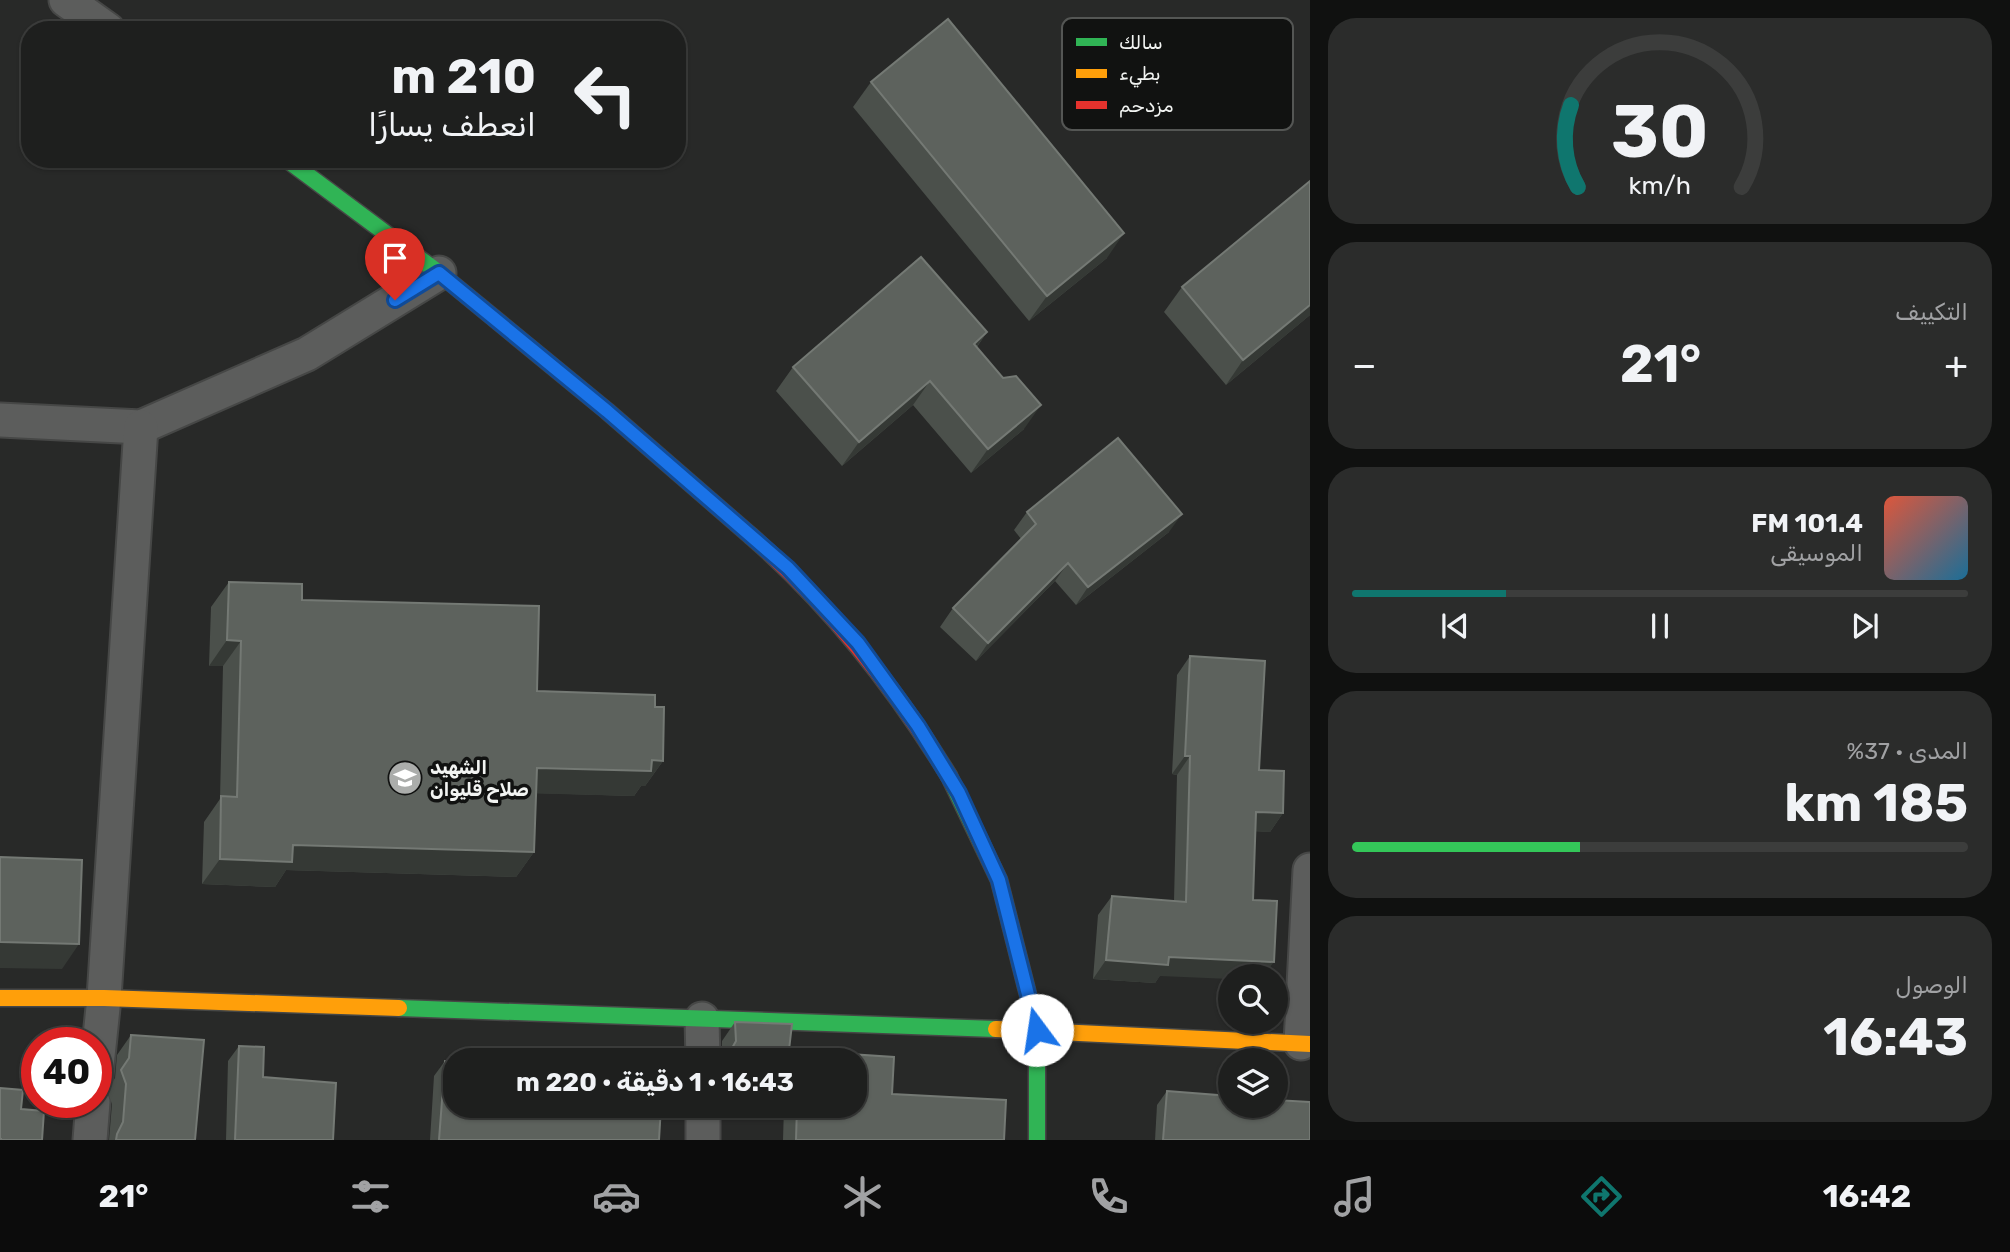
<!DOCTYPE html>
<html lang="ar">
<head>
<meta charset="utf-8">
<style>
  body { margin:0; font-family:Rubik,"Noto Naskh Arabic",sans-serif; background:#2b2c2b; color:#f1f3f6; direction:rtl; height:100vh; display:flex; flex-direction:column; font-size:26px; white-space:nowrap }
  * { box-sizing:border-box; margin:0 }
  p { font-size:23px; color:#a1a2a4 }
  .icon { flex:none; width:38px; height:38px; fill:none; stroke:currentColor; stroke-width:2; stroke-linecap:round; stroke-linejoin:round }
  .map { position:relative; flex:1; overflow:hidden; direction:ltr }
  .side { display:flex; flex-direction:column; gap:18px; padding:18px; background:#101110; width:700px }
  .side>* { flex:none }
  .banner { position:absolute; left:21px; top:21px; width:665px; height:147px; border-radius:28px; box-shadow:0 2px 5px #0004,0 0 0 2px #3c3d3c; direction:rtl; background:#1e1f1e; color:#f1f3f6; overflow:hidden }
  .controls { position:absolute; left:1218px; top:964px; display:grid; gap:14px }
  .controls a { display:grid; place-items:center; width:70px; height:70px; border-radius:50%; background:#1e1f1e; box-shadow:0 2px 5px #0004,0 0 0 2px #3c3d3c; font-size:35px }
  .speed { position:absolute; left:21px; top:1027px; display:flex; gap:14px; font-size:35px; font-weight:700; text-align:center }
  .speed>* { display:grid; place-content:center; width:91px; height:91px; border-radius:50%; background:#1e1f1e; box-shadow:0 2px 5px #0004,0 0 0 2px #3c3d3c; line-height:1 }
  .speed .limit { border:10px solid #d22; background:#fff; color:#111 }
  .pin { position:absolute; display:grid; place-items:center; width:60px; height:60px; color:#fff; margin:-72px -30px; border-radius:50% 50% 50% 0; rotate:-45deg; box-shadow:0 0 7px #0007 }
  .pin .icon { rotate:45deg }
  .me { position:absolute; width:77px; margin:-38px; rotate:346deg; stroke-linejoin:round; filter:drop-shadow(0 0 5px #0008) }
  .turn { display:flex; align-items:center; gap:24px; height:147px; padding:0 35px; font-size:32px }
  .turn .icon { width:91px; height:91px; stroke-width:2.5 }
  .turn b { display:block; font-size:49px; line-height:60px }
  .big { font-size:52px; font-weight:700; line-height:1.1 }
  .side .card { flex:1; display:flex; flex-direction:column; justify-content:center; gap:10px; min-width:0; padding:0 24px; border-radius:28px; background:#2b2c2b }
  .side .dial { align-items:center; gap:0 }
  .dial svg { height:182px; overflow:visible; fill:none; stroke:#3c3d3c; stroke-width:7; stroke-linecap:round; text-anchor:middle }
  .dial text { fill:#f1f3f6; stroke:none }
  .song { display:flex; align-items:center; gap:21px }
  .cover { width:84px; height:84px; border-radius:10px; background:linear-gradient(135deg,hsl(10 70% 55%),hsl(200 70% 35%)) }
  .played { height:7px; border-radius:4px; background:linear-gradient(90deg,#0f766e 25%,#3c3d3c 25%) }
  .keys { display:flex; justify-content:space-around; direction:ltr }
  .heat { display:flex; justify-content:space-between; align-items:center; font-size:38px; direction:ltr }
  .charge { height:10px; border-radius:5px; background:linear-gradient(90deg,#34c759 37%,#3c3d3c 0) }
  .trip { position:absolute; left:443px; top:1048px; width:424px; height:70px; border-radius:28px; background:#1e1f1e; box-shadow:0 2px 5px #0004,0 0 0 2px #3c3d3c; font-weight:700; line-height:70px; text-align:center; direction:rtl }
  .tabs { display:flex; height:112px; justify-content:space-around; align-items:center; background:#0c0c0c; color:#a1a2a4 }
  .tabs .icon { width:49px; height:49px }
  .tabs .on { color:#0f766e }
  .tabs b { font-size:32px; color:#f1f3f6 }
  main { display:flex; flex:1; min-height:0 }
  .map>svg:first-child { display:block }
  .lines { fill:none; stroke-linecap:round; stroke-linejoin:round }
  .street-casing { stroke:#464746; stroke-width:37 }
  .fast-casing { stroke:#464746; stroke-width:19 }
  .slow-casing { stroke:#464746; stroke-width:19 }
  .jam-casing { stroke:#464746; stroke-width:19 }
  .street { stroke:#5c5d5c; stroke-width:33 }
  .fast { stroke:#30b455; stroke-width:16 }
  .slow { stroke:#ff9f0a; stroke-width:16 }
  .jam { stroke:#e5322d; stroke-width:16 }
  .wall { fill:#4b504b }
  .shaded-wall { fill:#353935 }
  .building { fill:#5d625d; stroke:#747974; stroke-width:2 }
  .route-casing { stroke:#114b97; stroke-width:18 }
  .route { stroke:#1a73e8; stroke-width:12 }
  .labels { text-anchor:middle; stroke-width:7; stroke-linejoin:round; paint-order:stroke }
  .poi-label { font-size:19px; font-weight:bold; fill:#f2f4f2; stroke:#111211; text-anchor:start }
  .key { fill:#111211; stroke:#545654; stroke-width:2 }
  .key-label { font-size:19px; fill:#f2f4f2 }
</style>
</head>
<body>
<main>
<section class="side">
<div class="card dial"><svg viewBox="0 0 100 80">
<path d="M14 69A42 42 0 1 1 86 69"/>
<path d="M14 69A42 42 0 0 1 11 33" stroke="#0f766e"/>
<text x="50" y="56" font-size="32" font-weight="700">30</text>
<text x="50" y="72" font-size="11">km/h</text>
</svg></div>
<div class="card"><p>التكييف</p>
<div class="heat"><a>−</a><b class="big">21°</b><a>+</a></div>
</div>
<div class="card">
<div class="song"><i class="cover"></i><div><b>101.4 FM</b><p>الموسيقى</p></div></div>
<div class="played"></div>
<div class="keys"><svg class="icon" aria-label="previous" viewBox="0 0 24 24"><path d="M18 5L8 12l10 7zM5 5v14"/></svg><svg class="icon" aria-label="pause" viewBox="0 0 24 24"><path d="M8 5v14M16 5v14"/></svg><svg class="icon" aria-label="next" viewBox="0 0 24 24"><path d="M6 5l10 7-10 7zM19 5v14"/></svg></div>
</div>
<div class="card"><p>المدى · 37%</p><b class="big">185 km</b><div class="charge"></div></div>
<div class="card"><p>الوصول</p><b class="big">16:43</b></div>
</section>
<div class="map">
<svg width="1310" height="1140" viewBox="0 0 1310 1140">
  <rect width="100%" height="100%" fill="#282928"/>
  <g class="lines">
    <g class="street-casing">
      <g id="street">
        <path d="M 66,0 L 108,30"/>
        <path d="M 0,420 L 141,427 L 307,354 L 439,273"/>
        <path d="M 702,1019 L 703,1060"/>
        <path d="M 1301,1043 L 1310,870"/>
        <path d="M 96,1075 L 104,998 L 141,427"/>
        <path d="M 703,1106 L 703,1140"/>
        <path d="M 90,1140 L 93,1102"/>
      </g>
    </g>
    <g class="fast-casing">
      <g id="fast">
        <path d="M 286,159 L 439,273 L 607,411 L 751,536"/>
        <path d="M 949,776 L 999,880 L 1037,1030 L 1037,1140"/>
        <path d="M 399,1008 L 996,1029"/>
      </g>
    </g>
    <g class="slow-casing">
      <g id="slow">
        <path d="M 0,998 L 104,998 L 399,1008"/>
        <path d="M 996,1029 L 1310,1044"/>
      </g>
    </g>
    <g class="jam-casing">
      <path id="jam" d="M 751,536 C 831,606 894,686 949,776"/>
    </g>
    <use href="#street" class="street"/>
    <use href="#fast" class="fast"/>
    <use href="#slow" class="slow"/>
    <use href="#jam" class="jam"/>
  </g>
  <g class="wall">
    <path d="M 871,82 L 1107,258 L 1029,321 L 853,107 Z"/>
    <path d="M 1310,181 L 1310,315 L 1226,385 L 1164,312 L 1182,287 Z"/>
    <path d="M 987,332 L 977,347 L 1024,429 L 971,473 L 913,405 L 842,466 L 776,391 L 793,367 Z"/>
    <path d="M 1027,512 L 1169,532 L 1076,605 L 1055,581 L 976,661 L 940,627 L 953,608 L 1021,539 L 1014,530 Z"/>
    <path d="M 229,582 L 302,600 L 537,691 L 655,707 L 663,761 L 645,786 L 641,786 L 634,796 L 536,793 L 534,852 L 516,877 L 286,870 L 275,887 L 202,884 L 204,822 L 220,799 L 223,666 L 209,666 L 211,607 Z"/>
    <path d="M 1190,656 L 1259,770 L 1283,813 L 1270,832 L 1255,831 L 1155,983 L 1093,979 L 1098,915 L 1112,896 L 1174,901 L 1177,775 L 1172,774 L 1177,675 Z"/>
    <path d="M 735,1022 L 792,1024 L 789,1050 L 894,1057 L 892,1094 L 1006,1100 L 1004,1140 L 783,1140 L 784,1106 L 854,1106 L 854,1060 L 722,1060 L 722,1041 Z"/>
    <path d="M 131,1035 L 195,1140 L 109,1140 L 112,1104 L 107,1090 L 115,1078 L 117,1055 Z"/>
    <path d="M 239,1046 L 263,1077 L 333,1140 L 226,1140 L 228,1061 Z"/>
    <path d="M 445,1061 L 659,1140 L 430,1140 L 434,1076 Z"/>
    <path d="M 1167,1091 L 1310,1140 L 1155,1140 L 1157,1105 Z"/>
  </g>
  <g class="shaded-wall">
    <path d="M 1124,233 L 1107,258 L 1029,321 L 1047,296 Z"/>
    <path d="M 1310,305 L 1310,315 L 1226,385 L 1243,360 Z"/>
    <path d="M 987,332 L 970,356 L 974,344 Z"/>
    <path d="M 930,381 L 913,405 L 842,466 L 859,442 Z"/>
    <path d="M 1041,405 L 1024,429 L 971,473 L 988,449 Z"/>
    <path d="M 1182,514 L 1169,532 L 1076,605 L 1088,587 Z"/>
    <path d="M 1068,563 L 1055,581 L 976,661 L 988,643 Z"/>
    <path d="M 227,640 L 241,641 L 223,666 L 209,666 Z"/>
    <path d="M 1185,756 L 1190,756 L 1177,775 L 1172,774 Z"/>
    <path d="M 652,760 L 663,761 L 645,786 L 641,786 L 634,796 L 519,793 L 537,768 Z"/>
    <path d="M 1256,812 L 1283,813 L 1270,832 L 1243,831 Z"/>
    <path d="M 293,845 L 534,852 L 516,877 L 286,870 L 275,887 L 202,884 L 220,859 Z"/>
    <path d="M 0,942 L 79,944 L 62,969 L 0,968 Z"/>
    <path d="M 1169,957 L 1274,962 L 1263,976 L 1230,976 L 1230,979 L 1160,976 L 1155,983 L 1093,979 L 1106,960 Z"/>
  </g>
  <g class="building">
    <path d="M 948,19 L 1124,233 L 1047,296 L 871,82 Z"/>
    <path d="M 1310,181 L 1310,305 L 1243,360 L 1182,287 Z"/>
    <path d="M 921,257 L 987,332 L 974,344 L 1003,378 L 1016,376 L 1041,405 L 988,449 L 930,381 L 859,442 L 793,367 Z"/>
    <path d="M 1118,438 L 1182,514 L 1088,587 L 1068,563 L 988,643 L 953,608 L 1036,524 L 1027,512 Z"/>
    <path d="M 229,582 L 302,584 L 302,600 L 539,606 L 537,691 L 655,695 L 655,707 L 664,707 L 663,761 L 652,760 L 651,771 L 537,768 L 534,852 L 293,845 L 292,862 L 220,859 L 221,796 L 237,797 L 241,641 L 227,640 Z"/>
    <path d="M 1190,656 L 1265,661 L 1259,770 L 1284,771 L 1283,813 L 1256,812 L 1253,900 L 1277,901 L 1274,962 L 1169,957 L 1168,965 L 1106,960 L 1112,896 L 1186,902 L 1190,756 L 1185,756 Z"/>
    <path d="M 0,857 L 82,860 L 79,944 L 0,942 Z"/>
    <path d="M 735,1022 L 792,1024 L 789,1050 L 894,1057 L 892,1094 L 1006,1100 L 1004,1140 L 796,1140 L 797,1106 L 854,1106 L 854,1060 L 727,1060 L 727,1057 L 736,1041 Z"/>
    <path d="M 131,1035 L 204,1040 L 195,1140 L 116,1140 L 117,1134 L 123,1122 L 126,1084 L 121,1070 L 129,1058 Z"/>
    <path d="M 239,1046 L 264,1047 L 263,1077 L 336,1083 L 333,1140 L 235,1140 Z"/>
    <path d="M 445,1061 L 455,1062 L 455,1106 L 661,1106 L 659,1140 L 439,1140 Z"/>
    <path d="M 0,1088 L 23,1090 L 21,1109 L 44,1111 L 42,1140 L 1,1140 L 1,1139 L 0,1139 Z"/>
    <path d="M 1167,1091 L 1230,1096 L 1230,1106 L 1276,1106 L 1276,1100 L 1310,1102 L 1310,1140 L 1163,1140 Z"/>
  </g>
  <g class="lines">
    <g class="route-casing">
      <path id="route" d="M 395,300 L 439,273 L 607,411 L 788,568 L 858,643 L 918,726 L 959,793 L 999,880 L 1037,1030"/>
    </g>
    <use href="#route" class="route"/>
  </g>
  <defs>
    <g id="school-disc" transform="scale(1.75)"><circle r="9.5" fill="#abadab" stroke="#111211"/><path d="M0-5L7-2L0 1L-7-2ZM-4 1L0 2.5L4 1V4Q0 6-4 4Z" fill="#fff"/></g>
  </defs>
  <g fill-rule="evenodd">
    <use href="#school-disc" x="405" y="778"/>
  </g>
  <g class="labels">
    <g class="poi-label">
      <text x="430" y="774">الشهيد<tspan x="430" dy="22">صلاح قليوان</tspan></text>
    </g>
  </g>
  <rect x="1062" y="18" width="231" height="112" rx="10" class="key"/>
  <rect x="1076" y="38" width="31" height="8" fill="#30b455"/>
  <rect x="1076" y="69" width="31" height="9" fill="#ff9f0a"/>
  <rect x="1076" y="101" width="31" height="8" fill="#e5322d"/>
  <g class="key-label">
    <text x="1119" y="49">سالك</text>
    <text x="1119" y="80">بطيء</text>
    <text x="1119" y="112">مزدحم</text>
  </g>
</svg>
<div class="controls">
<a><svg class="icon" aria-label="search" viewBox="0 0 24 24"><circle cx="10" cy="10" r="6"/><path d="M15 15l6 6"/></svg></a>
<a><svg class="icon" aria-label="layers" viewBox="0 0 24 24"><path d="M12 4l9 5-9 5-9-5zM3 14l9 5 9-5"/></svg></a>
</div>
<div class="speed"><div class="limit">40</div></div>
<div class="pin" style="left:395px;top:300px;background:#d93025"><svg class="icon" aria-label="arrive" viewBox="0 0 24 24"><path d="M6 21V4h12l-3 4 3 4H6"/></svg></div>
<svg class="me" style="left:1037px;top:1030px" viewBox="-20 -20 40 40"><circle r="19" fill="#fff"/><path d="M0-13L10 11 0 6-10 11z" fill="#1a73e8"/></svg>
<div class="trip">16:43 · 1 دقيقة · 220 m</div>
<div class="banner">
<div class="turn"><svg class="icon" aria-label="left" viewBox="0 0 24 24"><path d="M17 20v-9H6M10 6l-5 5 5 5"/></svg><div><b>210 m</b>انعطف يسارًا</div></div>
</div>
</div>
</main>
<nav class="tabs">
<b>16:42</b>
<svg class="icon on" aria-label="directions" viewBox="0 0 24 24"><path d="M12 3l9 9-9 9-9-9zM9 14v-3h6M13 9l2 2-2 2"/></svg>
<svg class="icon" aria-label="music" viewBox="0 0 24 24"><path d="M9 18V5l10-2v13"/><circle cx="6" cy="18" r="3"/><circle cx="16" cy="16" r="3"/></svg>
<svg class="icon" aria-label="phone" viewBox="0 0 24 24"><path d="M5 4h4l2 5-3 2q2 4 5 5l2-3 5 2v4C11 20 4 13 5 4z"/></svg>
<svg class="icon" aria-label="climate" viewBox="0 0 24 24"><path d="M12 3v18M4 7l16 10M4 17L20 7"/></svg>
<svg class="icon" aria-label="car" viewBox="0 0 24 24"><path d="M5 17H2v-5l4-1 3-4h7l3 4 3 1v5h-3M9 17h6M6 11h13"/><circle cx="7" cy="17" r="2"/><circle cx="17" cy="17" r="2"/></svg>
<svg class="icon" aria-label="filters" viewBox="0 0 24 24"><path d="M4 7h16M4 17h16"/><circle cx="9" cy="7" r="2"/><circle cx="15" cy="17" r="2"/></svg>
<b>21°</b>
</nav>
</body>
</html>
